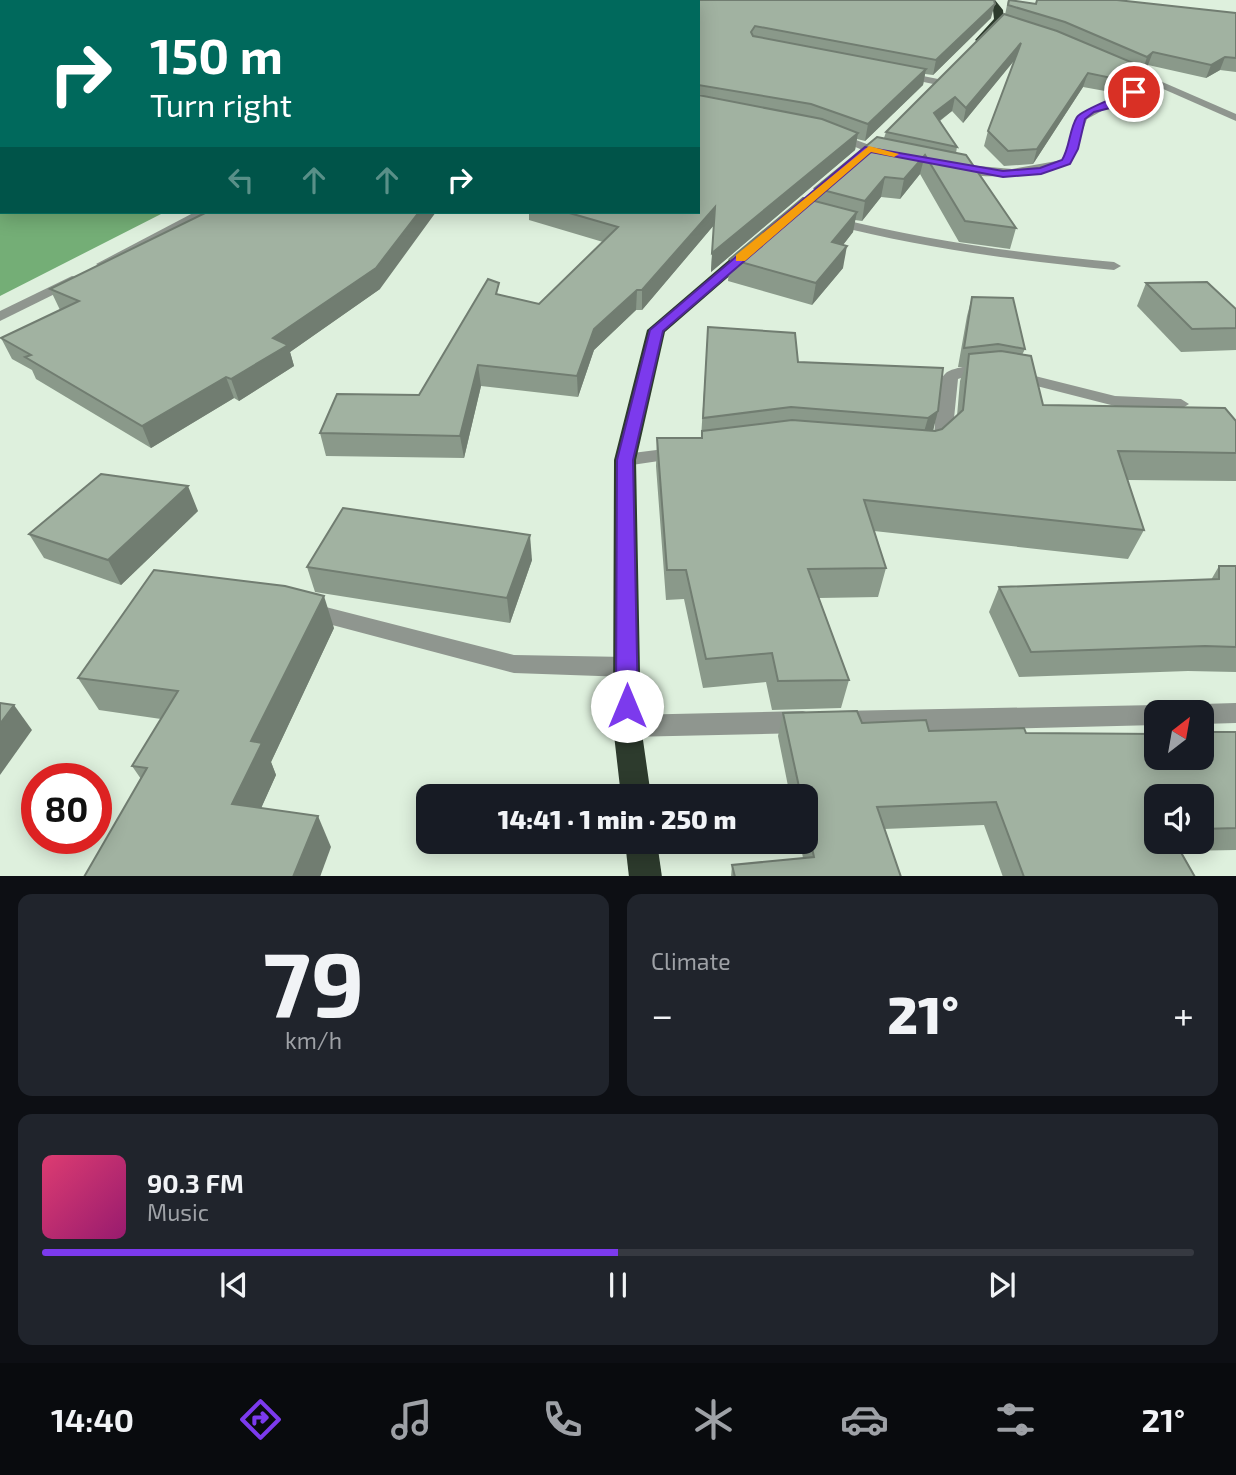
<!DOCTYPE html>
<html lang="en">
<head>
<meta charset="utf-8">
<style>
  body { margin:0; font-family:"Exo 2",sans-serif; background:#20242c; color:#f1f3f6; height:100vh; display:flex; flex-direction:column; font-size:26px; white-space:nowrap }
  * { box-sizing:border-box; margin:0 }
  p { font-size:23px; color:#9ea1a6 }
  .icon { flex:none; width:38px; height:38px; fill:none; stroke:currentColor; stroke-width:2; stroke-linecap:round; stroke-linejoin:round }
  .map { position:relative; height:876px; overflow:hidden }
  .drawer { display:flex; flex-direction:column; gap:18px; padding:18px; background:#0d0f14; flex:1 }
  .drawer>* { flex:none }
  .guide { position:absolute; left:0px; top:0px; width:700px; height:214px; box-shadow:0 4px 18px #0003; background:#00695c; color:#fff; overflow:hidden }
  .needle { width:46px; rotate:31deg }
  .tools { position:absolute; left:1144px; top:700px; display:grid; gap:14px }
  .tools a { display:grid; place-items:center; width:70px; height:70px; border-radius:14px; background:#171b24; box-shadow:0 4px 18px #0003; font-size:35px }
  .speed { position:absolute; left:21px; top:763px; display:flex; gap:14px; font-size:35px; font-weight:700; text-align:center }
  .speed>* { display:grid; place-content:center; width:91px; height:91px; border-radius:50%; background:#171b24; box-shadow:0 4px 18px #0003; line-height:1 }
  .speed .limit { border:10px solid #d22; background:#fff; color:#111 }
  .pin { position:absolute; display:grid; place-items:center; width:60px; height:60px; color:#fff; margin:-30px; border:4px solid #fff; border-radius:50%; box-shadow:0 2px 7px #0007 }
  .me { position:absolute; width:77px; margin:-38px; rotate:0deg; stroke-linejoin:round; filter:drop-shadow(0 0 5px #0008) }
  .turn { display:flex; align-items:center; gap:24px; height:147px; padding:0 35px; font-size:32px }
  .turn .icon { width:91px; height:91px; stroke-width:2.5 }
  .turn b { display:block; font-size:49px; line-height:60px }
  .lanes { display:flex; align-items:center; height:66px; padding:0 35px; background:#0003; justify-content:center; gap:35px; direction:ltr }
  .lanes .off { opacity:.35 }
  .big { font-size:52px; font-weight:800; line-height:1.1 }
  .drawer .tile { flex:1; display:flex; flex-direction:column; justify-content:center; gap:10px; min-width:0; padding:0 24px; border-radius:14px; background:#20242c }
  .drawer .dial { align-items:center; gap:0 }
  .dial b { font-size:91px; line-height:1 }
  .song { display:flex; align-items:center; gap:21px }
  .cover { width:84px; height:84px; border-radius:10px; background:linear-gradient(135deg,hsl(340 70% 55%),hsl(320 70% 35%)) }
  .played { height:7px; border-radius:4px; background:linear-gradient(90deg,#7c3aed 50%,#363941 50%) }
  .keys { display:flex; justify-content:space-around; direction:ltr }
  .heat { display:flex; justify-content:space-between; align-items:center; font-size:38px; direction:ltr }
  .drawer .tiles { flex:1; display:grid; gap:18px; grid-template-columns:1fr 1fr }
  .tile:last-child { grid-column:span 2 }
  .trip { position:absolute; left:416px; top:784px; width:402px; height:70px; border-radius:14px; background:#171b24; box-shadow:0 4px 18px #0003; font-weight:800; line-height:70px; text-align:center }
  .tab-bar { display:flex; height:112px; justify-content:space-around; align-items:center; background:#090b0e; color:#9ea1a6 }
  .tab-bar .icon { width:49px; height:49px }
  .tab-bar .selected { color:#7c3aed }
  .tab-bar b { font-size:32px; color:#f1f3f6 }
  .map>svg:first-child { display:block }
  .water { fill:#74ae76 }
  .lines { fill:none; stroke-linecap:round; stroke-linejoin:round }
  .lane { fill:#8f968f; fill-rule:evenodd }
  .street { fill:#8f968f; fill-rule:evenodd }
  .highway { fill:#2d3b2d; fill-rule:evenodd }
  .wall { fill:#8a998a; fill-rule:evenodd }
  .shaded-wall { fill:#717d71 }
  .building { fill:#a1b2a1; stroke:#717d71; stroke-width:2 }
  .route { fill:#7c3aed; stroke:#51269a; stroke-width:2 }
  .slow { fill:#f59e0b }
</style>
</head>
<body>
<div class="map">
<svg width="1236" height="877" viewBox="0 0 1236 877">
  <rect width="100%" height="100%" fill="#def0dd"/>
  <g class="water">
    <path d="M 211,0 L 594,0 L 205,2 Z"/>
    <path d="M 0,44 L 2,212 L 165,212 L 0,296 Z"/>
  </g>
  <g class="lines">
    <g class="lane">
      <path d="M 903,72 L 938,79 L 943,82 L 938,85 L 900,77 L 900,73 Z"/>
      <path d="M 833,217 C 928,241 1017,253 1114,262 L 1121,266 L 1114,270 C 1014,260 926,249 829,224 L 827,221 Z"/>
      <path d="M 310,603 L 514,655 L 627,657 L 635,660 L 638,667 L 635,674 L 627,677 L 514,673 L 302,617 L 299,611 L 302,605 Z"/>
    </g>
    <g class="street">
      <path d="M 155,0 L 167,0 L 152,2 Z"/>
      <rect x="0" y="31" width="2" height="4"/>
      <path d="M 1114,61 L 1236,114 L 1236,121 L 1111,66 L 1111,62 Z"/>
      <path d="M 1131,89 L 1139,91 L 1087,119 L 1070,164 C 1042,173 975,185 950,167 L 956,164 L 1012,169 L 1062,160 L 1080,114 Z"/>
      <path d="M 835,132 L 872,146 L 892,151 L 893,153 L 888,156 L 865,151 L 831,137 L 830,135 Z"/>
      <path d="M 195,212 L 210,212 L 108,267 L 103,268 L 96,264 Z"/>
      <path d="M 72,276 L 77,277 L 77,283 L 0,321 L 0,311 Z"/>
      <path d="M 966,366 L 987,367 L 995,372 C 986,380 970,375 958,379 L 952,438 L 939,450 L 927,450 L 924,446 L 934,436 C 936,422 935,383 945,374 C 949,369 960,368 966,366 Z"/>
      <path d="M 1015,371 L 1115,396 L 1181,399 L 1189,404 L 1181,409 L 1115,406 L 1009,379 L 1007,376 L 1009,373 Z"/>
      <path d="M 680,447 L 689,453 L 686,457 L 625,466 L 616,460 L 625,454 Z"/>
      <path d="M 1236,703 L 1236,723 L 1202,724 L 1202,712 L 1191,712 L 1194,707 L 1202,704 Z"/>
      <path d="M 1157,705 L 1165,708 L 1168,712 L 1157,712 L 1157,725 L 838,733 L 829,730 L 826,722 L 829,714 L 838,711 Z"/>
      <path d="M 803,711 L 812,714 L 815,722 L 812,730 L 803,733 L 627,737 L 618,734 L 615,726 L 618,718 L 627,715 Z"/>
    </g>
    <g class="highway">
      <path d="M 986,0 L 995,0 L 1003,10 L 1004,20 L 980,43 L 975,40 L 994,19 L 993,10 Z"/>
      <path d="M 750,245 L 756,247 L 758,250 L 756,253 L 665,332 L 636,460 L 641,726 L 651,796 L 621,796 L 613,726 L 614,460 L 647,330 L 744,247 Z"/>
      <path d="M 625,842 L 657,842 L 662,877 L 629,877 Z"/>
    </g>
  </g>
  <g class="wall">
    <path d="M 1008,0 L 1036,4 L 1236,13 L 1236,72 L 1220,70 L 1206,78 L 1148,65 L 1143,70 L 1137,68 L 1133,79 L 1116,93 L 1083,87 L 1033,164 L 1004,166 L 984,146 L 988,131 L 1015,59 L 963,123 L 952,111 L 940,121 L 957,147 L 956,153 L 1016,228 L 1010,249 L 959,242 L 920,174 L 900,199 L 881,197 L 862,221 L 855,220 L 853,232 L 843,245 L 843,268 L 812,305 L 728,281 L 730,259 L 814,201 L 815,188 L 884,138 L 886,132 L 1005,15 Z"/>
    <path d="M 698,2 L 991,18 L 933,75 L 925,74 L 923,85 L 865,141 L 857,139 L 855,150 L 711,272 L 714,225 L 642,310 L 636,310 L 594,350 L 578,397 L 481,386 L 464,458 L 326,456 L 320,433 L 419,395 L 500,295 L 539,304 L 603,242 L 529,220 L 529,212 L 698,212 Z"/>
    <path d="M 1146,283 L 1236,309 L 1236,350 L 1181,352 L 1137,306 Z"/>
    <path d="M 50,289 L 380,289 L 290,352 L 294,366 L 239,401 L 234,398 L 151,448 L 36,379 L 32,370 L 12,359 L 1,338 L 60,310 Z"/>
    <path d="M 972,297 L 1025,349 L 1022,355 L 1043,405 L 1236,421 L 1236,481 L 1127,480 L 1144,530 L 1128,559 L 874,531 L 886,568 L 878,597 L 819,598 L 849,680 L 841,708 L 772,710 L 766,682 L 703,688 L 684,599 L 666,600 L 656,466 L 657,438 L 701,438 L 708,327 L 798,362 L 943,368 L 933,431 L 935,431 L 942,429 L 957,416 L 960,381 L 965,367 L 958,367 L 967,316 Z"/>
    <path d="M 198,511 L 121,585 L 44,558 L 29,534 Z"/>
    <path d="M 532,560 L 510,623 L 315,592 L 307,567 Z"/>
    <path d="M 1219,566 L 1236,566 L 1236,672 L 1188,671 L 1019,677 L 989,612 L 999,587 L 1211,580 Z"/>
    <path d="M 334,628 L 271,762 L 276,775 L 261,808 L 331,847 L 141,779 L 132,766 L 161,719 L 99,710 L 78,678 Z"/>
    <path d="M 783,713 L 929,731 L 1026,733 L 1141,734 L 1236,732 L 1236,850 L 1181,851 L 1195,877 L 1003,877 L 984,825 L 884,829 L 900,877 L 731,877 L 732,865 L 803,858 L 800,842 L 807,842 L 807,796 L 790,796 L 778,736 ZM 1202,796 L 1202,842 L 1157,842 Z"/>
  </g>
  <g class="shaded-wall">
    <path d="M 995,4 L 991,18 L 933,75 L 936,60 Z"/>
    <path d="M 1021,43 L 1018,56 L 963,123 L 966,108 Z"/>
    <path d="M 1153,52 L 1148,65 L 1143,70 L 1147,57 Z"/>
    <path d="M 1225,57 L 1220,70 L 1206,78 L 1211,65 Z"/>
    <path d="M 1138,65 L 1133,79 L 1116,93 L 1121,80 Z"/>
    <path d="M 926,69 L 923,85 L 865,141 L 868,124 Z"/>
    <path d="M 1088,73 L 1083,87 L 1033,164 L 1037,149 Z"/>
    <path d="M 955,97 L 952,111 L 931,127 L 934,113 Z"/>
    <path d="M 858,133 L 855,150 L 711,272 L 712,253 Z"/>
    <path d="M 925,155 L 920,174 L 900,199 L 904,179 Z"/>
    <path d="M 885,177 L 881,197 L 862,221 L 865,201 Z"/>
    <path d="M 715,207 L 714,225 L 642,310 L 642,290 Z"/>
    <path d="M 419,212 L 436,212 L 380,289 L 290,352 L 294,366 L 239,401 L 231,379 L 273,338 Z"/>
    <path d="M 857,212 L 853,232 L 828,264 L 832,242 Z"/>
    <path d="M 847,246 L 843,268 L 812,305 L 816,283 Z"/>
    <path d="M 637,290 L 636,310 L 594,350 L 578,397 L 577,376 L 594,329 Z"/>
    <path d="M 478,365 L 481,386 L 464,458 L 460,436 Z"/>
    <path d="M 226,377 L 234,398 L 151,448 L 142,426 Z"/>
    <path d="M 938,411 L 932,435 L 921,442 L 928,418 Z"/>
    <path d="M 188,486 L 198,511 L 121,585 L 108,560 Z"/>
    <path d="M 530,535 L 532,560 L 510,623 L 507,598 Z"/>
    <path d="M 324,596 L 334,628 L 271,762 L 276,775 L 249,835 L 232,804 L 251,741 Z"/>
    <path d="M 14,705 L 32,730 L 0,775 L 0,724 Z"/>
    <path d="M 318,816 L 331,847 L 320,877 L 293,877 Z"/>
  </g>
  <g class="building">
    <path d="M 605,0 L 994,0 L 995,4 L 936,60 L 755,26 L 751,32 L 753,36 L 926,69 L 868,124 L 811,104 L 698,85 L 698,2 L 599,2 Z"/>
    <path d="M 1009,0 L 1036,4 L 1037,0 L 1117,0 L 1236,13 L 1236,58 L 1225,57 L 1211,65 L 1153,52 L 1147,57 L 1065,22 L 1008,5 Z"/>
    <path d="M 1004,14 L 1057,31 L 1138,65 L 1121,80 L 1088,73 L 1037,149 L 1008,151 L 988,131 L 1021,43 L 966,108 L 955,97 L 934,113 L 957,147 L 886,132 Z"/>
    <path d="M 698,94 L 698,95 L 822,119 L 858,133 L 712,253 L 715,207 L 642,290 L 637,290 L 594,329 L 577,376 L 478,365 L 460,436 L 320,433 L 337,394 L 419,395 L 488,279 L 499,283 L 496,294 L 539,304 L 618,227 L 566,212 L 698,212 Z"/>
    <path d="M 877,137 L 966,155 L 1016,228 L 965,221 L 925,155 L 904,179 L 885,177 L 865,201 L 815,188 Z"/>
    <path d="M 803,198 L 857,212 L 832,242 L 847,246 L 816,283 L 730,259 Z"/>
    <path d="M 207,212 L 419,212 L 376,268 L 273,338 L 288,345 L 231,379 L 226,377 L 142,426 L 25,357 L 31,355 L 1,338 L 79,301 L 50,289 Z"/>
    <path d="M 1207,282 L 1236,309 L 1236,328 L 1192,329 L 1146,283 Z"/>
    <path d="M 972,297 L 1013,298 L 1025,349 L 998,344 L 964,348 Z"/>
    <path d="M 708,327 L 795,333 L 798,362 L 943,368 L 938,411 L 928,418 L 791,407 L 703,418 Z"/>
    <path d="M 1001,351 L 1031,356 L 1043,405 L 1225,408 L 1236,421 L 1236,453 L 1118,451 L 1144,530 L 864,500 L 886,568 L 808,569 L 849,680 L 778,681 L 772,653 L 706,659 L 686,570 L 667,570 L 657,438 L 702,438 L 702,431 L 792,420 L 935,431 L 942,429 L 963,410 L 969,354 Z"/>
    <path d="M 101,474 L 188,486 L 108,560 L 29,534 Z"/>
    <path d="M 343,508 L 530,535 L 507,598 L 307,567 Z"/>
    <path d="M 1219,566 L 1236,566 L 1236,647 L 1205,646 L 1031,652 L 999,587 L 1219,579 Z"/>
    <path d="M 154,570 L 285,586 L 324,596 L 251,741 L 262,743 L 232,804 L 318,816 L 293,877 L 84,877 L 147,768 L 132,766 L 178,691 L 78,678 Z"/>
    <path d="M 0,703 L 14,705 L 0,724 Z"/>
    <path d="M 857,711 L 862,723 L 926,720 L 929,731 L 1024,728 L 1026,733 L 1157,734 L 1157,758 L 1202,758 L 1202,732 L 1236,732 L 1236,828 L 1202,829 L 1202,796 L 1157,796 L 1157,842 L 1175,842 L 1195,877 L 1024,877 L 996,802 L 877,807 L 901,877 L 735,877 L 732,865 L 814,857 L 807,824 L 807,796 L 801,796 L 783,713 Z"/>
  </g>
  <path class="route" d="M 1131,90 L 1138,92 L 1114,107 L 1094,112 L 1085,119 L 1078,149 L 1070,164 L 1041,174 L 1003,177 L 871,152 L 663,331 L 633,460 L 638,706 L 634,713 L 627,716 L 619,713 L 616,706 L 617,460 L 650,330 L 865,147 L 1003,171 L 1040,168 L 1062,160 C 1070,147 1069,130 1077,117 C 1081,110 1120,96 1131,90 Z"/>
  <path class="slow" d="M 869,146 L 899,154 L 894,157 L 871,152 L 745,261 L 736,261 L 736,255 Z"/>
</svg>
<div class="tools">
<a><svg class="needle" viewBox="-14 -14 28 28"><path d="M0-13l5 13h-10z" fill="#e53935"/><path d="M0 13l5-13h-10z" fill="#9ea1a6"/></svg></a>
<a><svg class="icon" aria-label="sound" viewBox="0 0 24 24"><path d="M4 9h4l5-4v14l-5-4H4zM17 9q2 3 0 6"/></svg></a>
</div>
<div class="speed"><div class="limit">80</div></div>
<div class="pin" style="left:1134px;top:92px;background:#d93025"><svg class="icon" aria-label="arrive" viewBox="0 0 24 24"><path d="M6 21V4h12l-3 4 3 4H6"/></svg></div>
<svg class="me" style="left:627px;top:706px" viewBox="-20 -20 40 40"><circle r="19" fill="#fff"/><path d="M0-13L10 11 0 6-10 11z" fill="#7c3aed"/></svg>
<div class="trip">14:41 · 1 min · 250 m</div>
<div class="guide">
<div class="turn"><svg class="icon" aria-label="right" viewBox="0 0 24 24"><path d="M7 20v-9h11M14 6l5 5-5 5"/></svg><div><b>150 m</b>Turn right</div></div>
<div class="lanes"><svg class="icon off" aria-label="left" viewBox="0 0 24 24"><path d="M17 20v-9H6M10 6l-5 5 5 5"/></svg><svg class="icon off" aria-label="ahead" viewBox="0 0 24 24"><path d="M12 20V5M6 11l6-6 6 6"/></svg><svg class="icon off" aria-label="ahead" viewBox="0 0 24 24"><path d="M12 20V5M6 11l6-6 6 6"/></svg><svg class="icon" aria-label="right" viewBox="0 0 24 24"><path d="M7 20v-9h11M14 6l5 5-5 5"/></svg></div>
</div>
</div>
<section class="drawer">
<div class="tiles">
<div class="tile dial"><b>79</b><p>km/h</p></div>
<div class="tile"><p>Climate</p>
<div class="heat"><a>−</a><b class="big">21°</b><a>+</a></div>
</div>
<div class="tile">
<div class="song"><i class="cover"></i><div><b>90.3 FM</b><p>Music</p></div></div>
<div class="played"></div>
<div class="keys"><svg class="icon" aria-label="previous" viewBox="0 0 24 24"><path d="M18 5L8 12l10 7zM5 5v14"/></svg><svg class="icon" aria-label="pause" viewBox="0 0 24 24"><path d="M8 5v14M16 5v14"/></svg><svg class="icon" aria-label="next" viewBox="0 0 24 24"><path d="M6 5l10 7-10 7zM19 5v14"/></svg></div>
</div>
</div>
</section>
<nav class="tab-bar">
<b>14:40</b>
<svg class="icon selected" aria-label="directions" viewBox="0 0 24 24"><path d="M12 3l9 9-9 9-9-9zM9 14v-3h6M13 9l2 2-2 2"/></svg>
<svg class="icon" aria-label="music" viewBox="0 0 24 24"><path d="M9 18V5l10-2v13"/><circle cx="6" cy="18" r="3"/><circle cx="16" cy="16" r="3"/></svg>
<svg class="icon" aria-label="phone" viewBox="0 0 24 24"><path d="M5 4h4l2 5-3 2q2 4 5 5l2-3 5 2v4C11 20 4 13 5 4z"/></svg>
<svg class="icon" aria-label="climate" viewBox="0 0 24 24"><path d="M12 3v18M4 7l16 10M4 17L20 7"/></svg>
<svg class="icon" aria-label="car" viewBox="0 0 24 24"><path d="M5 17H2v-5l4-1 3-4h7l3 4 3 1v5h-3M9 17h6M6 11h13"/><circle cx="7" cy="17" r="2"/><circle cx="17" cy="17" r="2"/></svg>
<svg class="icon" aria-label="filters" viewBox="0 0 24 24"><path d="M4 7h16M4 17h16"/><circle cx="9" cy="7" r="2"/><circle cx="15" cy="17" r="2"/></svg>
<b>21°</b>
</nav>
</body>
</html>
